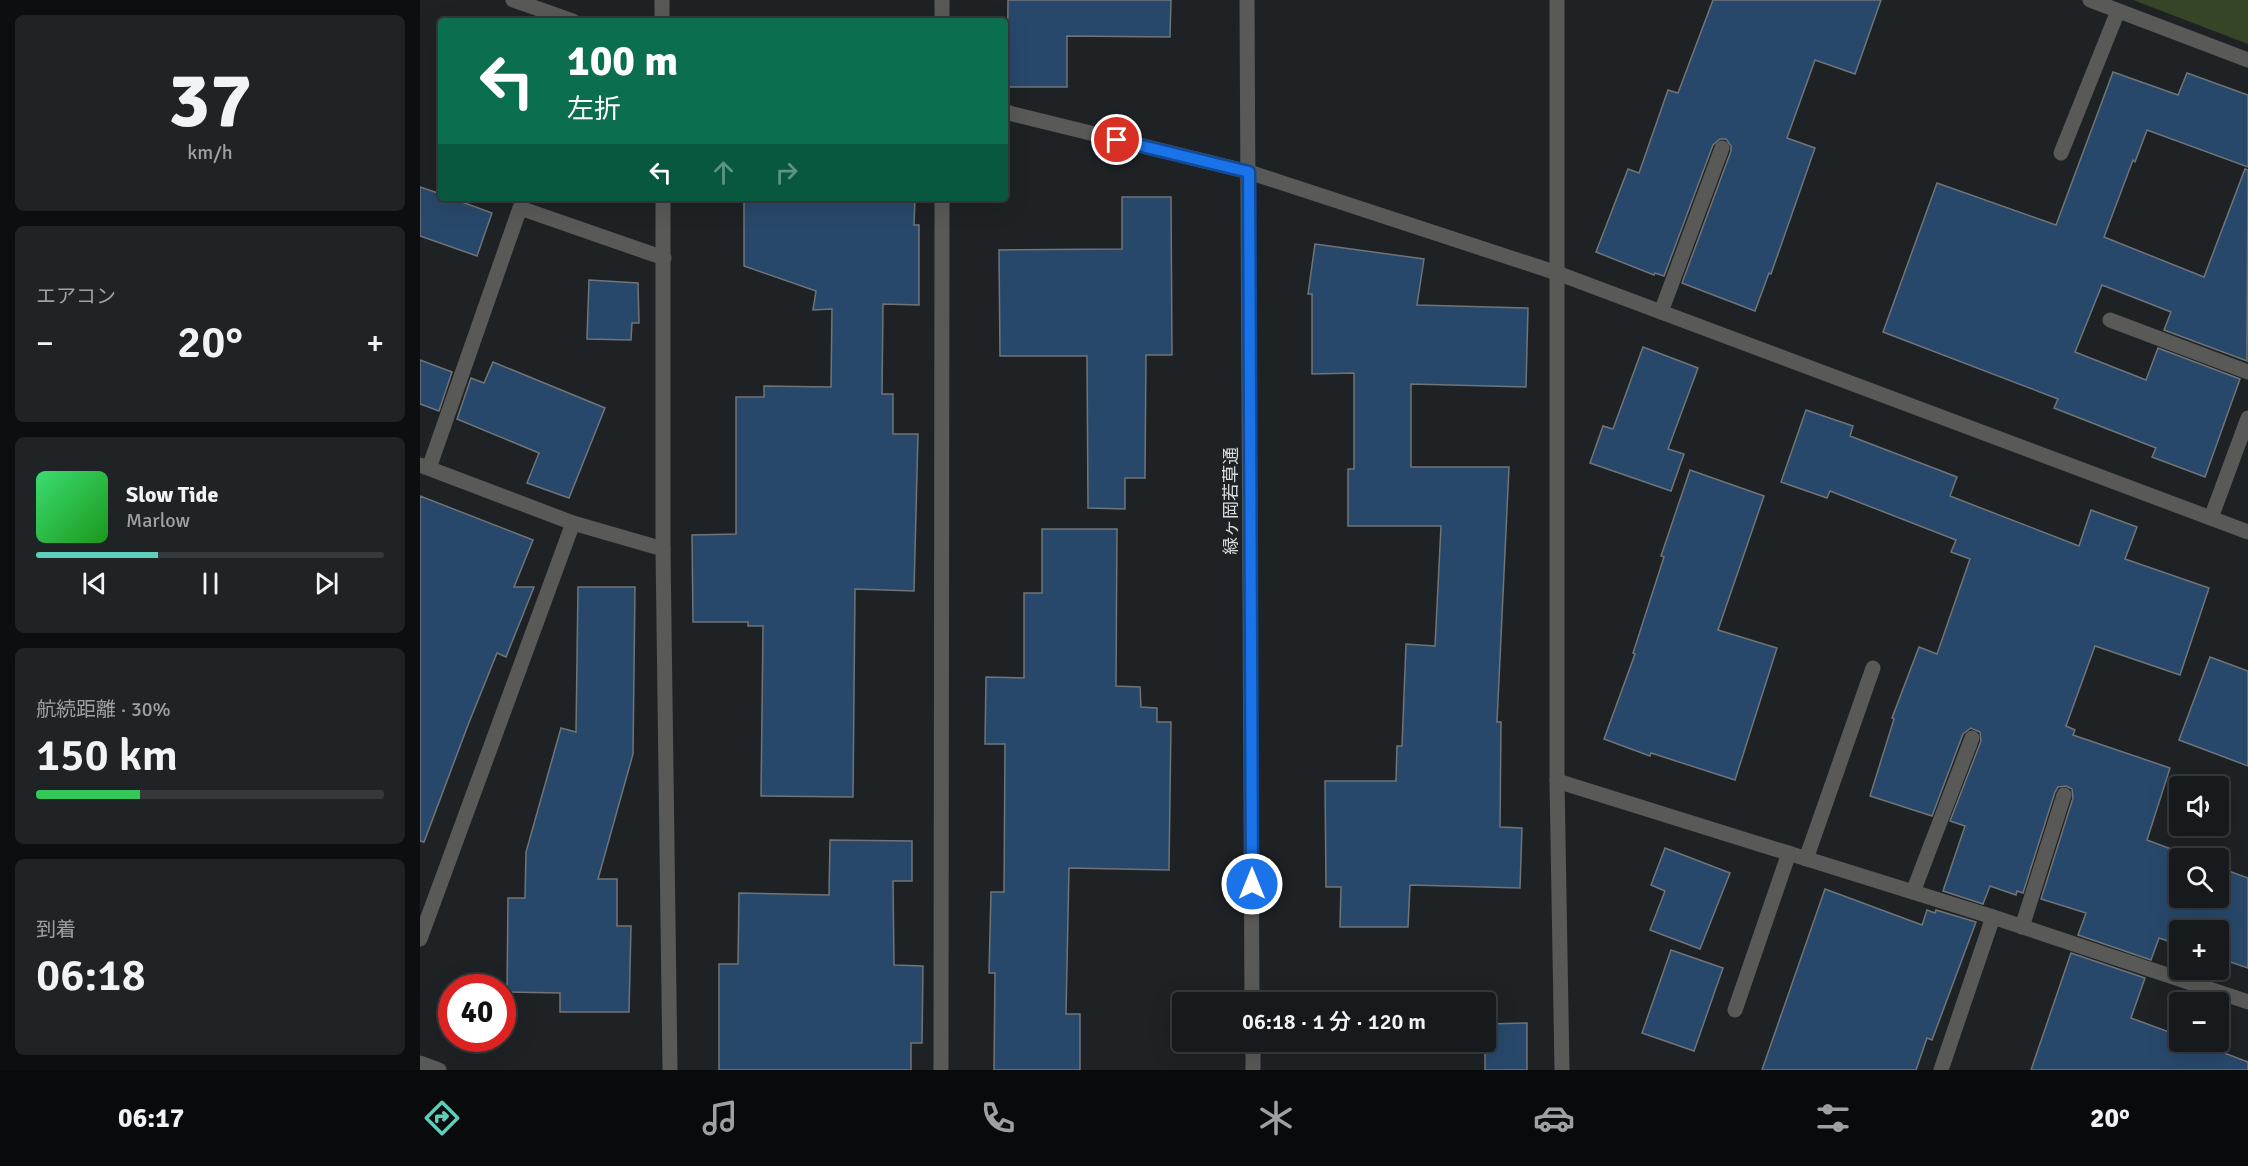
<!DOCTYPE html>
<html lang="ja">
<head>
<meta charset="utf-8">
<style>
  body { margin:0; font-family:Signika,"Noto Sans JP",sans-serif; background:#202325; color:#f1f3f6; height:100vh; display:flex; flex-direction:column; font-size:22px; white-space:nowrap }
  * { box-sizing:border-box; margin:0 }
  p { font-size:20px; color:#9ea1a3 }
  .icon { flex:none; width:33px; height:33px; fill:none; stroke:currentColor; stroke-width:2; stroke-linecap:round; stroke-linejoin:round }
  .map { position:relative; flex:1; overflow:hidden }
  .side { display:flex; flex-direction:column; gap:15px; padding:15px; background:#0d0e0f; width:420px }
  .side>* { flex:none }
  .top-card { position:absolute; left:18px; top:18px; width:570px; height:183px; border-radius:6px; box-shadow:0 6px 24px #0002,0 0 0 2px #36383b; background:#0b6e4f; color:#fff; overflow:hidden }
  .fabs { position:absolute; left:1749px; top:776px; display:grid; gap:12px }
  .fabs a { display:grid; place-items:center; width:60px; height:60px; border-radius:6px; background:#171a1c; box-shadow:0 6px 24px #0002,0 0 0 2px #36383b; font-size:30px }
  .speed { position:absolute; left:18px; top:974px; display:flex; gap:12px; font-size:30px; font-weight:700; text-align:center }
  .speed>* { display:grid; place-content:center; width:78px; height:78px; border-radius:50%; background:#171a1c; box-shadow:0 6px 24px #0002,0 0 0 2px #36383b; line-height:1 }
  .speed .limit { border:9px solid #d22; background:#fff; color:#111 }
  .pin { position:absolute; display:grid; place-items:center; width:51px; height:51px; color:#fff; margin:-26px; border:3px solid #fff; border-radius:50%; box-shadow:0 2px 6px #0007 }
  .me { position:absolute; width:66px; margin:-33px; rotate:0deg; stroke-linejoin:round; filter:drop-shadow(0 0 4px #0008) }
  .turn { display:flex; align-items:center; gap:21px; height:126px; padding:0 30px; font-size:27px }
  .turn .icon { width:78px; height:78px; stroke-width:2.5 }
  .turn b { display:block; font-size:42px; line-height:51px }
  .lanes { display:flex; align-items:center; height:57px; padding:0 30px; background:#0003; justify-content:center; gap:30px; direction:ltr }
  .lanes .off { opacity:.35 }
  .big { font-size:45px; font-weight:600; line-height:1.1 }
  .side .card { flex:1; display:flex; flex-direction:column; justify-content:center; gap:9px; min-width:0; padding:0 21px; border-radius:9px; background:#202325 }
  .side .dial { align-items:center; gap:0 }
  .dial b { font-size:78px; line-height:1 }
  .song { display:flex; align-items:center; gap:18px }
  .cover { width:72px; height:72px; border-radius:9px; background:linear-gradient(135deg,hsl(140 70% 55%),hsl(120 70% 35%)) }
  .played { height:6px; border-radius:3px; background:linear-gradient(90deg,#5dceb9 35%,#36383b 35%) }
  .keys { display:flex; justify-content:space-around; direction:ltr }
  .heat { display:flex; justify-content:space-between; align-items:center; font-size:33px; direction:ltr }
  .charge { height:9px; border-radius:4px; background:linear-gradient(90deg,#34c759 30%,#36383b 0) }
  .trip { position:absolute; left:752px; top:992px; width:324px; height:60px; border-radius:6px; background:#171a1c; box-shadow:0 6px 24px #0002,0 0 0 2px #36383b; font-weight:600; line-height:60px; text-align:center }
  .dock { display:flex; height:96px; justify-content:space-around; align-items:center; background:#090a0b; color:#9ea1a3 }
  .dock .icon { width:42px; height:42px }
  .dock .active { color:#5dceb9 }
  .dock b { font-size:27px; color:#f1f3f6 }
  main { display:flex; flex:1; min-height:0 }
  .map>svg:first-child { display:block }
  .green { fill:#364526 }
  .building { fill:#28486b; stroke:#707477; stroke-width:1.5 }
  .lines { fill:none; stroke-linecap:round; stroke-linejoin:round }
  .service { stroke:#595957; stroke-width:15 }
  .minor { stroke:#595957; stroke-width:15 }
  .tertiary { stroke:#595957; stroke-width:15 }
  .route-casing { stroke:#114b97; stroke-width:15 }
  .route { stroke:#1a73e8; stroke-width:10 }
  .labels { text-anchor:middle; stroke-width:6; stroke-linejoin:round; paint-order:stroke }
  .street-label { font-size:18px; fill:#d9dbdd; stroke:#1f2225 }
</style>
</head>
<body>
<main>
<section class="side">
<div class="card dial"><b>37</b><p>km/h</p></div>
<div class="card"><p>エアコン</p>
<div class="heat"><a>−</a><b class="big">20°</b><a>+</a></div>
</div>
<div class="card">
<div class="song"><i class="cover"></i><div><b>Slow Tide</b><p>Marlow</p></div></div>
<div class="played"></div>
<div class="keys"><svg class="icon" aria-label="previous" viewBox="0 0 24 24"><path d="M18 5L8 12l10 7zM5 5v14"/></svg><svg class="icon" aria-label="pause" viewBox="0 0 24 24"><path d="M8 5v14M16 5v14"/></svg><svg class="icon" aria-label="next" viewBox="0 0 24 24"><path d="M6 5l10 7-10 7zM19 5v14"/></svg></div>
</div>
<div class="card"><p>航続距離 · 30%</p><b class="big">150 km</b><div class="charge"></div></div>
<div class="card"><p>到着</p><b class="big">06:18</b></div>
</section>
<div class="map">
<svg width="1828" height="1070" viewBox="0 0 1828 1070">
  <rect width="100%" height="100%" fill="#1f2225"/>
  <path class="green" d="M 1713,0 L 1828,0 L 1828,44 Z"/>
  <g class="building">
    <path d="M 588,0 L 751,0 L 750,37 L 647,36 L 647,87 L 587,87 Z"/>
    <path d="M 1293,0 L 1461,0 L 1435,74 L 1395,60 L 1367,138 L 1395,148 L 1351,274 L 1349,273 L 1335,311 L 1262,283 L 1311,151 L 1311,146 L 1306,139 L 1300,139 L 1293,145 L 1244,276 L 1235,273 L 1234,275 L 1176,252 L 1208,169 L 1219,173 L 1248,90 L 1258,93 Z"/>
    <path d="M 1693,72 L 1758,95 L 1767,73 L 1828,95 L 1828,167 L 1727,130 L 1715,162 L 1713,160 L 1684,237 L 1784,277 L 1825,169 L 1828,170 L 1827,361 L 1744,330 L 1751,312 L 1682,285 L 1655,352 L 1726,380 L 1738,348 L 1820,379 L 1785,477 L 1732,457 L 1736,448 L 1634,408 L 1638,399 L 1463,332 L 1517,183 L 1636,225 Z"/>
    <path d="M 0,187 L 21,194 L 21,198 L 31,198 L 72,213 L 57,256 L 0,236 Z"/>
    <path d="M 702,197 L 751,197 L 752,355 L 726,355 L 725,478 L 705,478 L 705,509 L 668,508 L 667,356 L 580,356 L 579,250 L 702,249 Z"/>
    <path d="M 324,198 L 495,198 L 494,225 L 499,225 L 499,305 L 463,304 L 462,394 L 473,394 L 473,434 L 498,434 L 494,591 L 435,589 L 433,797 L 341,796 L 343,626 L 328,626 L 328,622 L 273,622 L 272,535 L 316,534 L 316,397 L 344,397 L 344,386 L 411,387 L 412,309 L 393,310 L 396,291 L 324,266 Z"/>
    <path d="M 895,244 L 1004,259 L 997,305 L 1108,308 L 1106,387 L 991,384 L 991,467 L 1089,467 L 1077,722 L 1081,722 L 1080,827 L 1102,828 L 1100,888 L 990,885 L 988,927 L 920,927 L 921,887 L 906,887 L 905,781 L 976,781 L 977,746 L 982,746 L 986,644 L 1015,646 L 1021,526 L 928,526 L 928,469 L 934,469 L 934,373 L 892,374 L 892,294 L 888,294 Z"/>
    <path d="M 169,280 L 218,283 L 219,323 L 212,323 L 211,340 L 167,339 Z"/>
    <path d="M 1223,347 L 1278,368 L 1248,449 L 1264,454 L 1251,491 L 1170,463 L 1183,426 L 1193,429 Z"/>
    <path d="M 0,360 L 32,372 L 19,411 L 0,404 Z"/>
    <path d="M 73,362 L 185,408 L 149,498 L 107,483 L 119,453 L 37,419 L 51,378 L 64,383 Z"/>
    <path d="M 1386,410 L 1433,426 L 1430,436 L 1537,477 L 1530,496 L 1659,546 L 1671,510 L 1717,527 L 1705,559 L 1789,588 L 1760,675 L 1675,646 L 1646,726 L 1655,730 L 1653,735 L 1750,768 L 1727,840 L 1775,858 L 1760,858 L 1760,897 L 1798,897 L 1798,867 L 1828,878 L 1828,968 L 1798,958 L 1798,930 L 1760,930 L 1760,945 L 1739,938 L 1731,960 L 1658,935 L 1666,913 L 1621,899 L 1653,798 L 1652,789 L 1646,786 L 1638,787 L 1635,792 L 1603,893 L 1597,891 L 1596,895 L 1570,886 L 1563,904 L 1523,891 L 1545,826 L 1530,821 L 1561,741 L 1560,732 L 1551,728 L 1543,734 L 1512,816 L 1450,796 L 1474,719 L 1472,718 L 1499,647 L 1517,654 L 1550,559 L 1531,552 L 1536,540 L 1410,491 L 1407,498 L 1361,482 Z"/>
    <path d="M 1270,470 L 1344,496 L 1298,630 L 1357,648 L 1315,780 L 1231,753 L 1230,756 L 1184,739 L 1215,654 L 1213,653 L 1244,557 L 1241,556 Z"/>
    <path d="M 0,496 L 113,540 L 94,587 L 114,587 L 86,657 L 77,653 L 48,725 L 4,842 L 0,841 Z"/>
    <path d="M 622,529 L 697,529 L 696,686 L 720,687 L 721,707 L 737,708 L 737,722 L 751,722 L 749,870 L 649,868 L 646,1014 L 660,1014 L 660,1070 L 574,1070 L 575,973 L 569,973 L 571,892 L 584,892 L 585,744 L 565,744 L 566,677 L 604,678 L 604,593 L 622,593 Z"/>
    <path d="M 158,587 L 215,587 L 213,754 L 178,879 L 197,879 L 197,926 L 211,926 L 209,1012 L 140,1012 L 140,993 L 87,992 L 88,898 L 105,898 L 106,852 L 141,728 L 156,732 Z"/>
    <path d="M 1790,657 L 1828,671 L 1828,766 L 1759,740 Z"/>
    <path d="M 410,840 L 492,841 L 492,881 L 473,881 L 474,965 L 503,966 L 502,1043 L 491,1043 L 491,1070 L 299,1070 L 299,964 L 318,964 L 319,893 L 409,895 Z"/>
    <path d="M 1245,848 L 1310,873 L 1280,949 L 1230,930 L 1245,891 L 1231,885 Z"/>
    <path d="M 1405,889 L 1502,925 L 1507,910 L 1515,913 L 1516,910 L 1556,922 L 1512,1040 L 1507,1038 L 1496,1070 L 1342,1070 Z"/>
    <path d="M 1251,950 L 1303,968 L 1274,1051 L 1222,1033 Z"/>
    <path d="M 1651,953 L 1725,978 L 1711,1018 L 1760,1036 L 1760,1041 L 1773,1041 L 1828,1062 L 1828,1070 L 1611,1070 Z"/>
    <path d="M 1107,1023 L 1107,1070 L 1065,1070 L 1065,1024 Z"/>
  </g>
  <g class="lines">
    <g class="service">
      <path d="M 1641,153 L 1698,11"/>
      <path d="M 1241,312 L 1302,148"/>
      <path d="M 1690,320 L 1828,372"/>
      <path d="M 1386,859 L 1453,668"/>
      <path d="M 1493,892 L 1552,738"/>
      <path d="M 1602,927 L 1644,795"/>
      <path d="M 1315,1010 L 1369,853"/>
      <path d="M 1521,1070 L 1573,917"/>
    </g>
    <g class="minor">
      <path d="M 93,0 L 153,21"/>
      <path d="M 522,0 L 522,21"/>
      <path d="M 1137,0 L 1137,781 L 1142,1070"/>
      <path d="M 1670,0 L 1828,60"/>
      <path d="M 242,21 L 242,0"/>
      <path d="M 585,112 L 829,172 L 1137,273 L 1828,532"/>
      <path d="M 243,198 L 243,549 L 250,1070"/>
      <path d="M 0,465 L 153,523 L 243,549"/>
      <path d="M 9,468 L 100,208 L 244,258"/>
      <path d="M 1791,518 L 1828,418"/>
      <path d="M 1137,781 L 1573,917 L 1828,1002"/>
      <path d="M 0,939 L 153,523"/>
      <path d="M 521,1070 L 522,198"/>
    </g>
    <g class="tertiary">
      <path d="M 827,0 L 832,1002"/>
      <path d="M 833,1041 L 833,1070"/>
      <path d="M 0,1063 L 19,1070"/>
    </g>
  </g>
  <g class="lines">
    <g class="route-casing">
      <path id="route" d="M 697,140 L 829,172 L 832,884"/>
    </g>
    <use href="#route" class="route"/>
  </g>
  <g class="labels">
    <g class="street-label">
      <text transform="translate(811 501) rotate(-90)" y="6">緑ヶ岡若草通</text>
    </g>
  </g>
</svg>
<div class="fabs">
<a><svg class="icon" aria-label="sound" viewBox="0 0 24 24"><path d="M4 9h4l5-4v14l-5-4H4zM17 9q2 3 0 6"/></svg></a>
<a><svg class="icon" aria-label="search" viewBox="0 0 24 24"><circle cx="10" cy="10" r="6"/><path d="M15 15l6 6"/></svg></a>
<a>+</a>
<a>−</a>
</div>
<div class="speed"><div class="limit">40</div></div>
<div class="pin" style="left:697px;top:140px;background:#d93025"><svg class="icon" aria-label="arrive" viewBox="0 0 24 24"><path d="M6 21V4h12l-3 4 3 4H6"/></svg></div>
<svg class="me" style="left:832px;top:884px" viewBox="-20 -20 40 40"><circle r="17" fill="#1a73e8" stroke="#fff" stroke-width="3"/><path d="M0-11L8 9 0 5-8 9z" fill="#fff"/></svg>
<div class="trip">06:18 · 1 分 · 120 m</div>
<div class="top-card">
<div class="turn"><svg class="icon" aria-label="left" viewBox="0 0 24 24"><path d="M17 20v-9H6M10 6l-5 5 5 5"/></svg><div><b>100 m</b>左折</div></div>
<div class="lanes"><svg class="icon" aria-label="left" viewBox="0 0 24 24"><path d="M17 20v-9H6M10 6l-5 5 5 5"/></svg><svg class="icon off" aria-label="ahead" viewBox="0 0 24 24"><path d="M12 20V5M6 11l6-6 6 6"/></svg><svg class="icon off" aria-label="right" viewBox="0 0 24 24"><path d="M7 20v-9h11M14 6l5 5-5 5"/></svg></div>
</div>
</div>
</main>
<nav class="dock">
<b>06:17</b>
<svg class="icon active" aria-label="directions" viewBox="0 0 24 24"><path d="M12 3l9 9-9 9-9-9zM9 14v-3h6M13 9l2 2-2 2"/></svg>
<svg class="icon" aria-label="music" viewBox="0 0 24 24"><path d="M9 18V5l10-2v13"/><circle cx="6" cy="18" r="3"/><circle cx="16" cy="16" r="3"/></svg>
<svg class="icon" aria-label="phone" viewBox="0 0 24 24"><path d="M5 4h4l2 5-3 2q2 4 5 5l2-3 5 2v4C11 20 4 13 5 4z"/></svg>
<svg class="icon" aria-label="climate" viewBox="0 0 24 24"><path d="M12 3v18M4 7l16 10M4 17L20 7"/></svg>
<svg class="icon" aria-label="car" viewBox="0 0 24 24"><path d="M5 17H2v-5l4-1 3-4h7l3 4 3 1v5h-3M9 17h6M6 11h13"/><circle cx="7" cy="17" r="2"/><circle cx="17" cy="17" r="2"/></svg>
<svg class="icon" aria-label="filters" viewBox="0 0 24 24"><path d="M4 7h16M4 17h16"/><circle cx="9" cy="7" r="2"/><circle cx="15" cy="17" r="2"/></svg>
<b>20°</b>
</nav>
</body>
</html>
